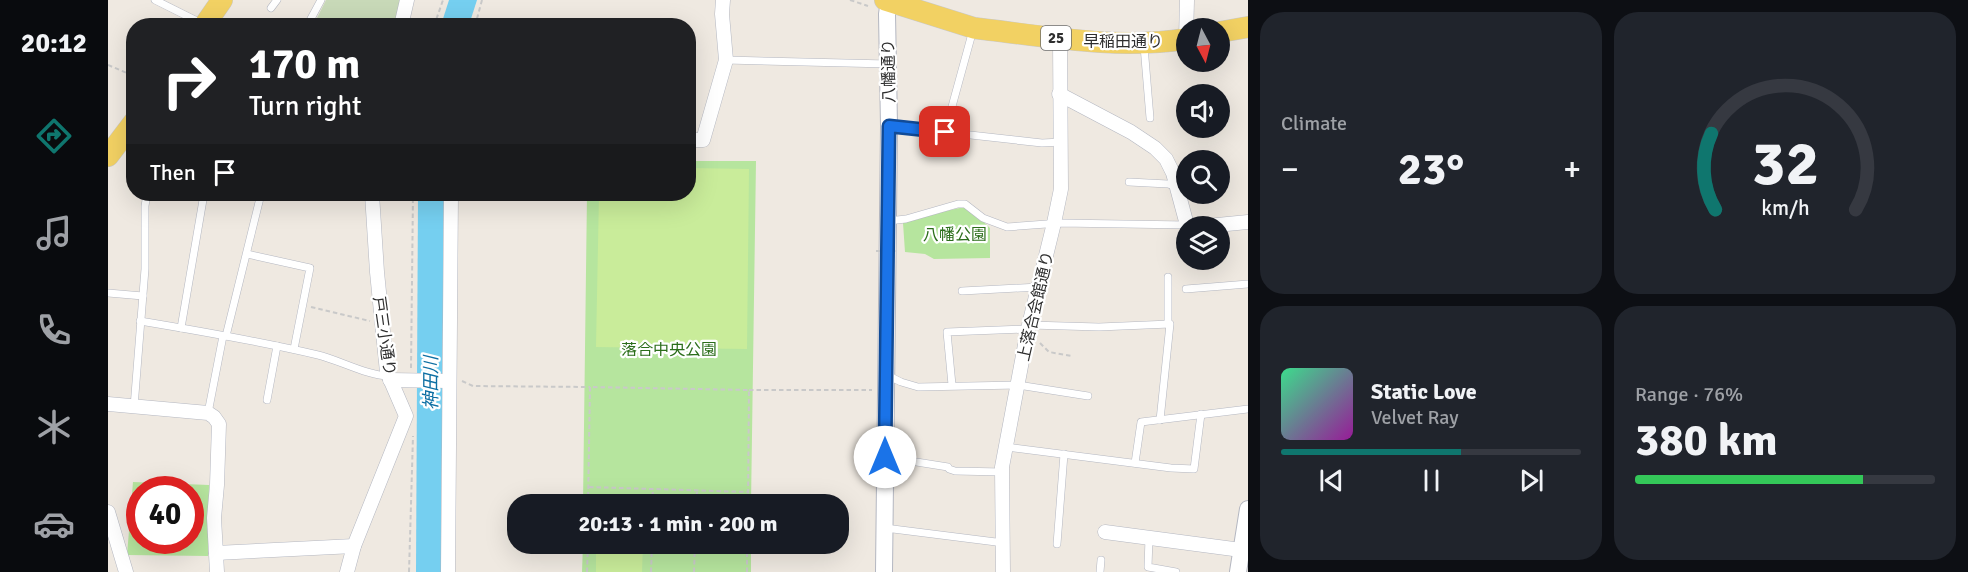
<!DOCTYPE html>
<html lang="en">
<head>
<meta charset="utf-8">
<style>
  body { margin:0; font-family:Signika,"Noto Sans JP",sans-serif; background:#20242c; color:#f1f3f6; height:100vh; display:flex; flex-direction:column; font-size:22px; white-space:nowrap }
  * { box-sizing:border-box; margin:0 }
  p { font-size:20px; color:#9ea1a6 }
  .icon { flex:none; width:33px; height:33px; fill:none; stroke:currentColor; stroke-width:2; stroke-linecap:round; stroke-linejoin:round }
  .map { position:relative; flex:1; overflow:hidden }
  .panel { display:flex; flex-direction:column; gap:12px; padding:12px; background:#0d0f14; width:720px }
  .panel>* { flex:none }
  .banner { position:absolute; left:18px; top:18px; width:570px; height:183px; border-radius:24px; box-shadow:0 6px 24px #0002; background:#202124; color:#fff; overflow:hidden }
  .needle { width:39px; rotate:173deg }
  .controls { position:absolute; left:1068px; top:18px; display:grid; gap:12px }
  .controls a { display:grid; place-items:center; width:54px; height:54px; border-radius:50%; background:#171b24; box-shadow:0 6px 24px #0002; font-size:30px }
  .speed { position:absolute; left:18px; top:476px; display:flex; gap:12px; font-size:30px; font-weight:700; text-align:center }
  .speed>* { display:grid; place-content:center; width:78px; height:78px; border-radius:50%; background:#171b24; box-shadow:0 6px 24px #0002; line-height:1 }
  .speed .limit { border:9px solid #d22; background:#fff; color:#111 }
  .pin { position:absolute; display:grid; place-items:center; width:51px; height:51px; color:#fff; margin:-26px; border-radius:12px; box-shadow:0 3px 9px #0006 }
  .me { position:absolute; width:66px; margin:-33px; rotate:0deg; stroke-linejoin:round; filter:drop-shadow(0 0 4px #0008) }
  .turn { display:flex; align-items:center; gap:21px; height:126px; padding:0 24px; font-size:27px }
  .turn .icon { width:78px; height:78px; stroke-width:2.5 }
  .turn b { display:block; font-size:42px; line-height:51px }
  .then { display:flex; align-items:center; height:57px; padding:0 24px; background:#0003; gap:12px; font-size:22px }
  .big { font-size:45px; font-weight:800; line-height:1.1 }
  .panel .widget { flex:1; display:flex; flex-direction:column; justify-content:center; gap:9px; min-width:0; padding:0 21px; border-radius:24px; background:#20242c }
  .panel .dial { align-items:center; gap:0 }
  .dial svg { height:156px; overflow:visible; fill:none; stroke:#363941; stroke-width:7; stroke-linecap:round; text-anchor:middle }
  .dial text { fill:#f1f3f6; stroke:none }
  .song { display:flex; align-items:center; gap:18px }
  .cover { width:72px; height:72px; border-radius:9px; background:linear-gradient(135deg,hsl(150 70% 55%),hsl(300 70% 35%)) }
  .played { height:6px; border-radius:3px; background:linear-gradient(90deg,#0f766e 60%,#363941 60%) }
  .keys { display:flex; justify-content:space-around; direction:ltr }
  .heat { display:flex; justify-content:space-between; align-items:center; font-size:33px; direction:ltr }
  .charge { height:9px; border-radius:4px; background:linear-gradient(90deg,#34c759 76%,#363941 0) }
  .panel .tiles { flex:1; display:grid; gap:12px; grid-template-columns:repeat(2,1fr) }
  .trip { position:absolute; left:399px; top:494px; width:342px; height:60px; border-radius:24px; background:#171b24; box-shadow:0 6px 24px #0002; font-weight:800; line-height:60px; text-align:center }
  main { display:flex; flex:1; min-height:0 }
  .tab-bar { display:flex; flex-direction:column; width:108px; justify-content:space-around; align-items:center; background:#090b0e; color:#9ea1a6 }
  .tab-bar .icon { width:42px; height:42px }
  .tab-bar .active { color:#0f766e }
  .tab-bar b { font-size:27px; color:#f1f3f6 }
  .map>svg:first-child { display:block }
  .green { fill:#b6e59e; fill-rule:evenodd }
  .cemetery { fill:#c8d9b8 }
  .pitch { fill:#c9ec9a }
  .water { fill:#75cff0 }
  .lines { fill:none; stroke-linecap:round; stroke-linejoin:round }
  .service-casing { stroke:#b4b7c1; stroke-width:8 }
  .minor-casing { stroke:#b4b7c1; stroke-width:15 }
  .tertiary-casing { stroke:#b4b7c1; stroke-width:18 }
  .primary-casing { stroke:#c9c9c9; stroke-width:22 }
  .path { stroke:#c9c9c9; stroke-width:2; stroke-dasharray:4.5 3; stroke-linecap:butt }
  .service { stroke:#fff; stroke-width:7 }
  .minor { stroke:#fff; stroke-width:14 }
  .tertiary { stroke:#fff; stroke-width:16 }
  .primary { stroke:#f2d163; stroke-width:21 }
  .path-bridge { stroke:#c9c9c9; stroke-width:2; stroke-dasharray:4.5 3; stroke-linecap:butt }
  .route-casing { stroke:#114b97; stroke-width:15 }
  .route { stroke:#1a73e8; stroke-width:10 }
  .labels { text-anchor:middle; stroke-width:4.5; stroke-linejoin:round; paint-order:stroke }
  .shield { fill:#fff; stroke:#6d6d6d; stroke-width:1.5 }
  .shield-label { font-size:15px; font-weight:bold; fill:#2e2e2e }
  .street-label { font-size:16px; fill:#2e2e2e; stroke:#fff }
  .park-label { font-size:16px; fill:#2c6e1b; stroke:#fff }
  .water-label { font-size:18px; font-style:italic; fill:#0d6fa3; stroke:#fff }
</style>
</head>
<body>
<main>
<nav class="tab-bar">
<b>20:12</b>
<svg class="icon active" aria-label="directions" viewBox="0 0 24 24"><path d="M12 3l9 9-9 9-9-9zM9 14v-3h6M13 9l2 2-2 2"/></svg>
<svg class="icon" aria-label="music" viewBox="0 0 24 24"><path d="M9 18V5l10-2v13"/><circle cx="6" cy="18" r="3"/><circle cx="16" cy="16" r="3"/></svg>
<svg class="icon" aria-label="phone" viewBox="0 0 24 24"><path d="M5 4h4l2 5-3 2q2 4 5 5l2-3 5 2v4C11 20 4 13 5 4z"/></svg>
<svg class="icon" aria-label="climate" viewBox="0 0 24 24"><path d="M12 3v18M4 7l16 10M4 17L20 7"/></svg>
<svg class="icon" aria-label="car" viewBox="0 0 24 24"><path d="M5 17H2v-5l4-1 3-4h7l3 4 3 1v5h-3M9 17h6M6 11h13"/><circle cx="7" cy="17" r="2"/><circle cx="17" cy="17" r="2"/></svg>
</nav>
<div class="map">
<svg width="1140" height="572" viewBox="0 0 1140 572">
  <rect width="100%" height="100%" fill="#efe9e1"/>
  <g class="green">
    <path d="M 581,161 L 648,161 L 643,504 L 475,504 L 479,194 L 580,194 Z"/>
    <path d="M 860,207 L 882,228 L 882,258 L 826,259 L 817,254 L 797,252 L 795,223 C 817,218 838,209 860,207 Z"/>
    <path d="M 25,482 L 101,485 L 100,556 L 19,555 ZM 32,489 L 82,489 L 82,540 L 32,540 Z"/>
    <path d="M 475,543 L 643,543 L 643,572 L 474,572 Z"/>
  </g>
  <path class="cemetery" d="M 218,0 L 294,0 L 287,25 L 205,26 Z"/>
  <g class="pitch">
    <path d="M 581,168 L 641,169 L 639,349 L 488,347 L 491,194 L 580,194 Z"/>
    <path d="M 488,543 L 535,543 L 534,572 L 488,572 Z"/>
  </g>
  <g class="water">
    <path d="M 341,0 L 369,0 L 361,25 L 333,25 Z"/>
    <path d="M 310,194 L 336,194 L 333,572 L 308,572 Z"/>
  </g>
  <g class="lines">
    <g class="service-casing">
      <g id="service">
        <path d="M 47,0 L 93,23"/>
        <path d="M 163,8 L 169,0"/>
        <path d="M 199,26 L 213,0"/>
        <path d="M 1036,46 L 1042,118"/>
        <path d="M 618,60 L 780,64"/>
        <path d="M 781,126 L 934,143 L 954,142"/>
        <path d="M 837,132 L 865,30"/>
        <path d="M 1021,182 L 1060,184 L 1069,187"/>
        <path d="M 780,221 L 798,219 L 850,204 L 857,204 L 875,218 L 899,227 L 952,223 L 1079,225"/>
        <path d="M 139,254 L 202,268 L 186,349"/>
        <path d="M 1060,277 L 1060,324"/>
        <path d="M 1078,289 L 1140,284"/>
        <path d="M 854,291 L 931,287"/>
        <path d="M 0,293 L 35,296"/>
        <path d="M 32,321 C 92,331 151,341 210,355 C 231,360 260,376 281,376"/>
        <path d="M 922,325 L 991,327 L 1062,324 L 1052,420"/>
        <path d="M 73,328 L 96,194"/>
        <path d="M 118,336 L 153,194"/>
        <path d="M 779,375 L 793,382 L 810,387 L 910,385 L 980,396"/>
        <path d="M 844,385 L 839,332 L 920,329"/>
        <path d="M 159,400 L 169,346"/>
        <path d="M 26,407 L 37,269 L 37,206 L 39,194"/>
        <path d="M 100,413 L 115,336"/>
        <path d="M 898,447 L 1063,468 L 1086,469 L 1093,414"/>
        <path d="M 777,457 L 840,467 L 841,469 L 847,471 L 894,472"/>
        <path d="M 1027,463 L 1033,422 L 1140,409"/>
        <path d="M 777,528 L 896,543"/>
        <path d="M 1041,538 L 1040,567 L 1068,572"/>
        <path d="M 949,544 L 956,454"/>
        <path d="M 992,572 L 993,560"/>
      </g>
    </g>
    <g class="minor-casing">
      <g id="minor">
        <path d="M 293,26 L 299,0"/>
        <path d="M 1078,39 L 1079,0"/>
        <path d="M 951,94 L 1023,132 L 1047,148 L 1058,159 L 1065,173 L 1079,225 L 1085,226"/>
        <path d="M 580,140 L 595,140 L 618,60 L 614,14 L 615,0"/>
        <path d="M 1099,226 L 1140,222"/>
        <path d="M 282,380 L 341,381"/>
        <path d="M 0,404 L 100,413 L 106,417 L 111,424 L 109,485 L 106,518 L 109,572"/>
        <path d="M 0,512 L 18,572"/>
        <path d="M 997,532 L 1133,550"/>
        <path d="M 108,553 L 246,546"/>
        <path d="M 239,572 L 246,546 L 298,416 L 279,372 L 269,272 L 264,194"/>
        <path d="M 340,572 L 343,194"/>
        <path d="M 895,572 L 894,467 L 920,329 L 946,223 L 953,189 L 952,38"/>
      </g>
    </g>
    <g class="tertiary-casing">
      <g id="tertiary">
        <path d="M 776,572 L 781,126 L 779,14 L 781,1"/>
        <path d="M 1130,572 L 1140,509"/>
      </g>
    </g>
    <g class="primary-casing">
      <g id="primary">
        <path d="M 777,0 L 866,28 L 882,30 C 948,38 1012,49 1078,39"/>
        <path d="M 96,26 L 114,0"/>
        <path d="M 1112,32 L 1140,27"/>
        <path d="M 0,156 L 26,122"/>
      </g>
    </g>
    <g class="path">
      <path d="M 742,0 L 760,6"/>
      <path d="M 326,26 L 335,0"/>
      <path d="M 367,26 L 374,0"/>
      <path d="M 0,65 L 26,76"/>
      <path d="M 203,307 L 262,321"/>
      <path d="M 932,343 L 941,352 L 964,356"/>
      <path d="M 303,368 L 305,194"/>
      <path d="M 354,381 L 365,386 L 482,387"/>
      <path d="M 641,390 L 764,390"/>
      <path d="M 481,487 L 640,492"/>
      <path d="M 480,504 L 482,387 L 641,390 L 640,504"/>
      <path d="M 544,504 L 545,489"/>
      <path d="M 588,504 L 589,490"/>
      <path d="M 301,572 L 305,436"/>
      <path d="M 479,572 L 480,543"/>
      <path d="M 543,572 L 544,543"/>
      <path d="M 586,572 L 587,543"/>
      <path d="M 639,572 L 639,543"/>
    </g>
    <use href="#service" class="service"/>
    <use href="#minor" class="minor"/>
    <use href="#tertiary" class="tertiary"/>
    <use href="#primary" class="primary"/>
    <path class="path-bridge" d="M 768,251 L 788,251"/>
  </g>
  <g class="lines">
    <g class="route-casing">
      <path id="route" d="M 777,457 L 781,126 L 837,132"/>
    </g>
    <use href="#route" class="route"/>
  </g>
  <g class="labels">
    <rect class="shield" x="933" y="26" width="30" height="24" rx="4.5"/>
    <g class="shield-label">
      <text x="948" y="43">25</text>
    </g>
    <g class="street-label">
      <text x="1015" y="47">早稲田通り</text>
      <text transform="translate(780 71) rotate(-91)" y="6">八幡通り</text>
      <text transform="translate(927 306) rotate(-77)" y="6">上落合会館通り</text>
      <text transform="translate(277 336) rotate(82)" y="6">戸三小通り</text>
    </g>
    <g class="park-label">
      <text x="847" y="240">八幡公園</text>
      <text x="561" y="355">落合中央公園</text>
    </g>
    <g class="water-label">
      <text transform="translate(323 383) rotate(-90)" y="6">神田川</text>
    </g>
  </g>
</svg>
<div class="controls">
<a><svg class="needle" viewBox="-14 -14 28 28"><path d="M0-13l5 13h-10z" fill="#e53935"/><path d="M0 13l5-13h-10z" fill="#9ea1a6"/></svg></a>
<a><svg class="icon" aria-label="sound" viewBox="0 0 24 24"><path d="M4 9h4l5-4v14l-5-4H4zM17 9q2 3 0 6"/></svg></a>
<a><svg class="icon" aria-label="search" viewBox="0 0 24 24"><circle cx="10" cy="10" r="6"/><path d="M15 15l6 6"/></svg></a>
<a><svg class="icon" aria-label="layers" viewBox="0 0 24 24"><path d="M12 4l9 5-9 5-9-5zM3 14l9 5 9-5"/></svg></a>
</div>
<div class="speed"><div class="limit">40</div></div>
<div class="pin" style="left:837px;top:132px;background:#d93025"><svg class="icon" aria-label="arrive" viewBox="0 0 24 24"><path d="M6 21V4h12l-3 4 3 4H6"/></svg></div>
<svg class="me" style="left:777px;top:457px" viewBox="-20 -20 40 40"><circle r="19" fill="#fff"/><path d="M0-13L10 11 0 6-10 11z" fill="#1a73e8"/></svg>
<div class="trip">20:13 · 1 min · 200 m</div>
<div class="banner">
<div class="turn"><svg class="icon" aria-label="right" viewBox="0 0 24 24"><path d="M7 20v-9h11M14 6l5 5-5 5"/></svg><div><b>170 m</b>Turn right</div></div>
<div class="then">Then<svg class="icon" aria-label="arrive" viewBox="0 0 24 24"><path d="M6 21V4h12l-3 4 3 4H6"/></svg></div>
</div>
</div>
<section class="panel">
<div class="tiles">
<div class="widget"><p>Climate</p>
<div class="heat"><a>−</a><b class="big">23°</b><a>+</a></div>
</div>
<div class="widget dial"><svg viewBox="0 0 100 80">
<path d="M14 69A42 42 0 1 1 86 69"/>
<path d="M14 69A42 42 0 0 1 12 30" stroke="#0f766e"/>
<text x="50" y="56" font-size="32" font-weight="700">32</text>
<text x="50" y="72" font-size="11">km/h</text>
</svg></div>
<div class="widget">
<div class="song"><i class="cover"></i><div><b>Static Love</b><p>Velvet Ray</p></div></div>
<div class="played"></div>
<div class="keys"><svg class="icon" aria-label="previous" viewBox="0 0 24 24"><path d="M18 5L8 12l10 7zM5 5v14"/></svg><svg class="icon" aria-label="pause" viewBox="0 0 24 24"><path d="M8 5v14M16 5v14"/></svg><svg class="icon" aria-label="next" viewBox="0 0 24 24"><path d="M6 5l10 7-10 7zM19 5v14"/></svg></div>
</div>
<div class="widget"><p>Range · 76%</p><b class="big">380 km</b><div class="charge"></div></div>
</div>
</section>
</main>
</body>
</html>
